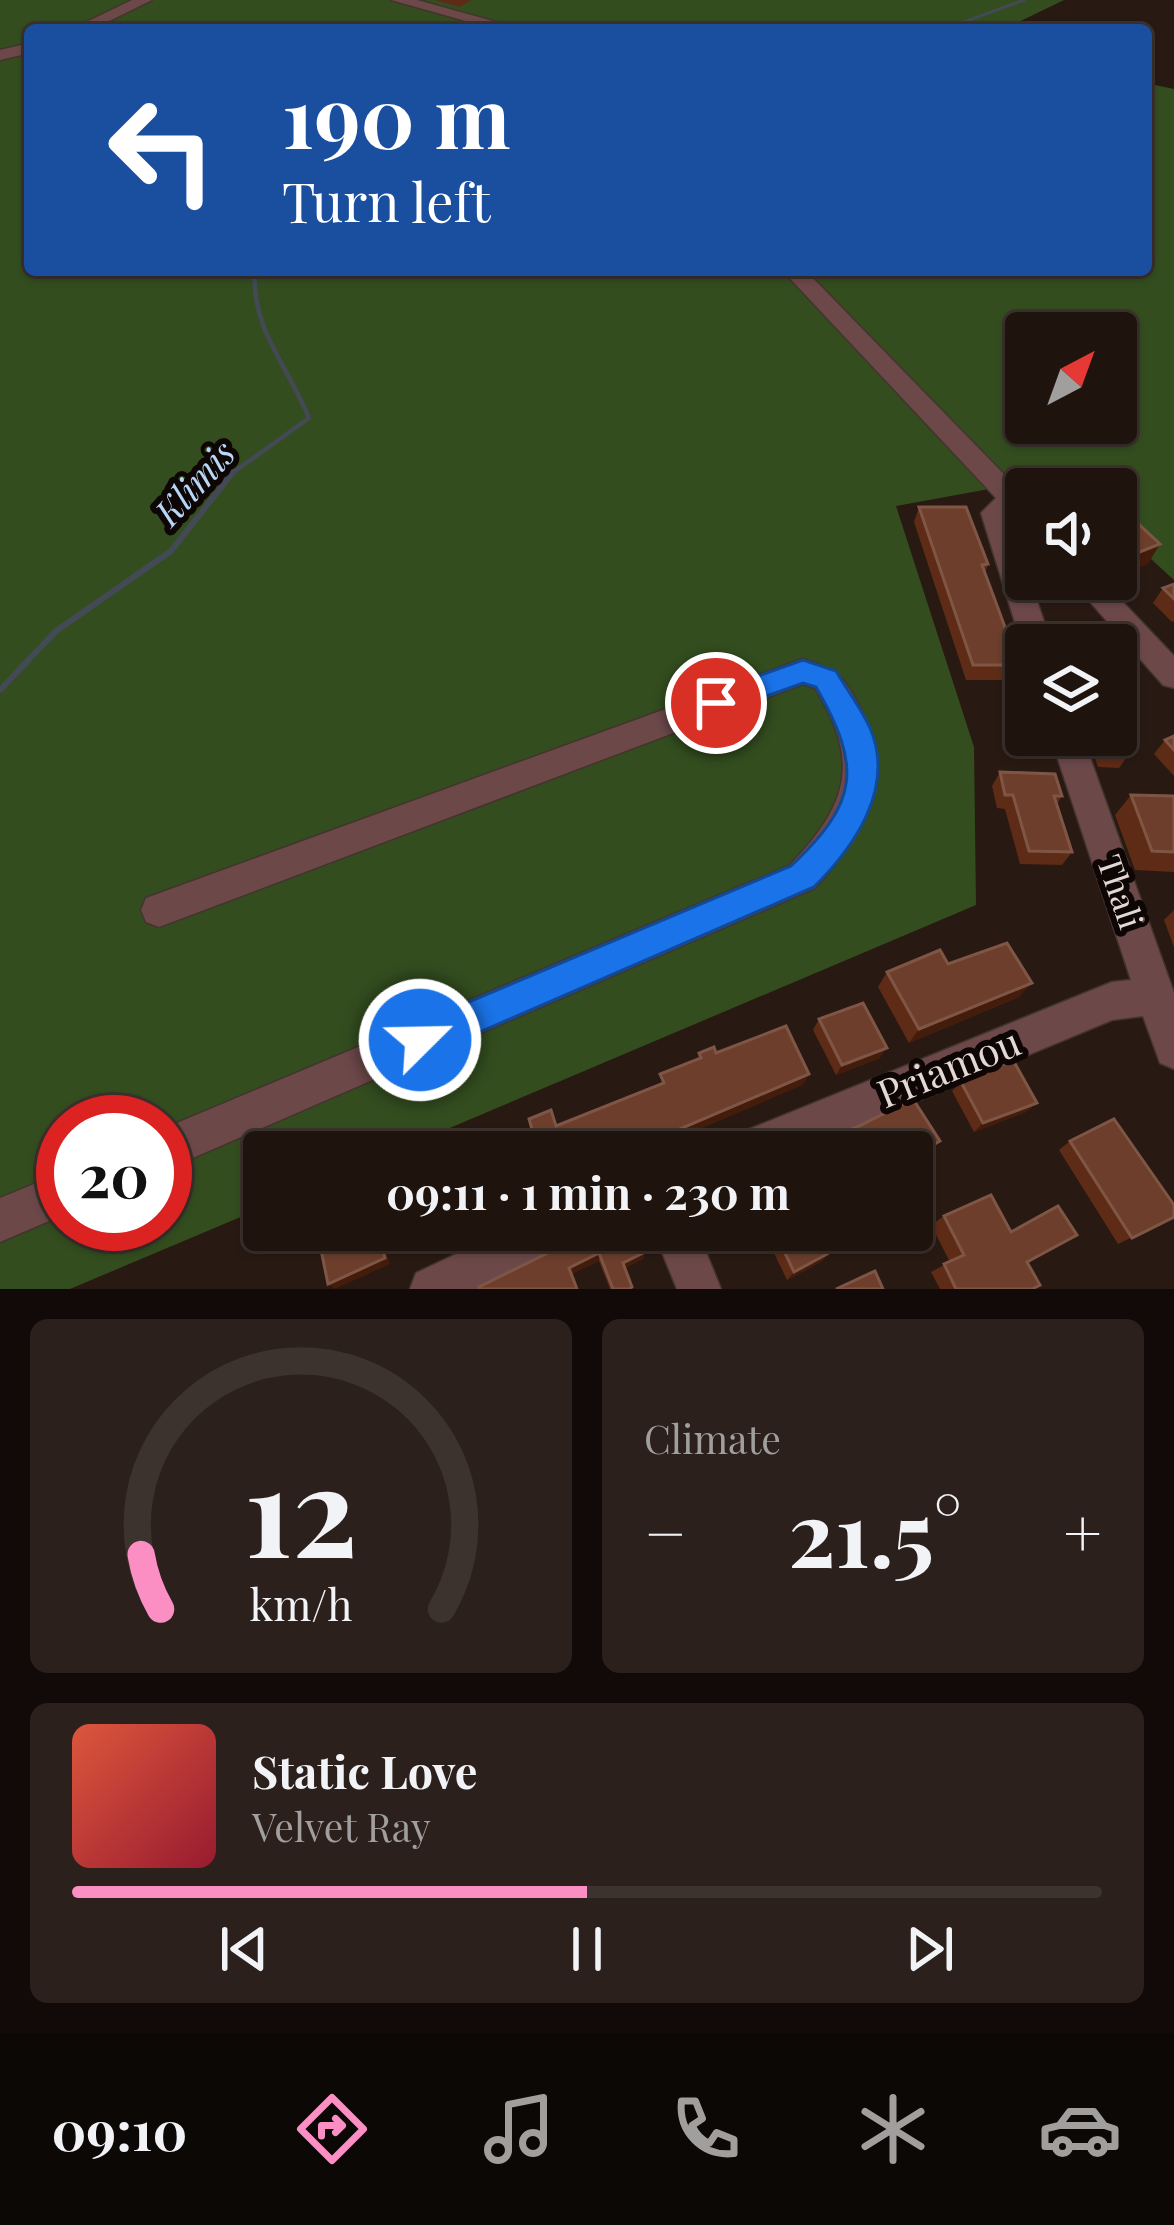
<!DOCTYPE html>
<html lang="en">
<head>
<meta charset="utf-8">
<style>
  body { margin:0; font-family:"Playfair Display",serif; background:#2c201c; color:#f1f3f6; height:100vh; display:flex; flex-direction:column; font-size:45px; white-space:nowrap }
  * { box-sizing:border-box; margin:0 }
  p { font-size:39px; color:#a19e9e }
  .icon { flex:none; width:66px; height:66px; fill:none; stroke:currentColor; stroke-width:2; stroke-linecap:round; stroke-linejoin:round }
  .map { position:relative; height:1289px; overflow:hidden }
  .sheet { display:flex; flex-direction:column; gap:30px; padding:30px; background:#110a08; flex:1 }
  .sheet>* { flex:none }
  .hud { position:absolute; left:24px; top:24px; width:1128px; height:252px; border-radius:12px; box-shadow:0 3px 9px #0004,0 0 0 3px #3c322e; background:#1a4fa0; color:#fff; overflow:hidden }
  .needle { width:78px; rotate:41deg }
  .fabs { position:absolute; left:1005px; top:312px; display:grid; gap:24px }
  .fabs a { display:grid; place-items:center; width:132px; height:132px; border-radius:12px; background:#1f130e; box-shadow:0 3px 9px #0004,0 0 0 3px #3c322e; font-size:60px }
  .speed { position:absolute; left:36px; top:1095px; display:flex; gap:24px; font-size:60px; font-weight:700; text-align:center }
  .speed>* { display:grid; place-content:center; width:156px; height:156px; border-radius:50%; background:#1f130e; box-shadow:0 3px 9px #0004,0 0 0 3px #3c322e; line-height:1 }
  .speed .limit { border:18px solid #d22; background:#fff; color:#111 }
  .pin { position:absolute; display:grid; place-items:center; width:102px; height:102px; color:#fff; margin:-51px; border:6px solid #fff; border-radius:50%; box-shadow:0 3px 12px #0007 }
  .me { position:absolute; width:132px; margin:-66px; rotate:67deg; stroke-linejoin:round; filter:drop-shadow(0 0 9px #0008) }
  .turn { display:flex; align-items:center; gap:42px; height:252px; padding:0 60px; font-size:54px }
  .turn .icon { width:156px; height:156px; stroke-width:2.5 }
  .turn b { display:block; font-size:84px; line-height:102px }
  .big { font-size:90px; font-weight:700; line-height:1.1 }
  .sheet .card { flex:1; display:flex; flex-direction:column; justify-content:center; gap:18px; min-width:0; padding:0 42px; border-radius:18px; background:#2c201c }
  .sheet .dial { align-items:center; gap:0 }
  .dial svg { height:312px; overflow:visible; fill:none; stroke:#3c322e; stroke-width:7; stroke-linecap:round; text-anchor:middle }
  .dial text { fill:#f1f3f6; stroke:none }
  .song { display:flex; align-items:center; gap:36px }
  .cover { width:144px; height:144px; border-radius:18px; background:linear-gradient(135deg,hsl(10 70% 55%),hsl(350 70% 35%)) }
  .played { height:12px; border-radius:6px; background:linear-gradient(90deg,#fb8fc4 50%,#3c322e 50%) }
  .keys { display:flex; justify-content:space-around; direction:ltr }
  .heat { display:flex; justify-content:space-between; align-items:center; font-size:66px; direction:ltr }
  .sheet .tiles { flex:1; display:grid; gap:30px; grid-template-columns:1fr 1fr }
  .card:last-child { grid-column:span 2 }
  .trip { position:absolute; left:243px; top:1131px; width:690px; height:120px; border-radius:12px; background:#1f130e; box-shadow:0 3px 9px #0004,0 0 0 3px #3c322e; font-weight:700; line-height:120px; text-align:center }
  .menu { display:flex; height:192px; justify-content:space-around; align-items:center; background:#0c0806; color:#a19e9e }
  .menu .icon { width:84px; height:84px }
  .menu .current { color:#fb8fc4 }
  .menu b { font-size:54px; color:#f1f3f6 }
  .map>svg:first-child { display:block }
  .green { fill:#334d1f; fill-rule:evenodd }
  .lines { fill:none; stroke-linecap:round; stroke-linejoin:round }
  .stream-far2 { stroke:#444a55; stroke-width:3 }
  .stream-far1 { stroke:#444a55; stroke-width:4.5 }
  .stream { stroke:#444a55; stroke-width:6 }
  .minor-casing { stroke:#43342e; stroke-width:3 }
  .minor { fill:#6c4849; fill-rule:evenodd }
  .wall { fill:#5e2b16 }
  .shaded-wall { fill:#431c0c }
  .building { fill:#6c3e2b; stroke:#7f5645; stroke-width:3 }
  .route { fill:#1a73e8; stroke:#114b97; stroke-width:3 }
  .labels { text-anchor:middle; stroke-width:12; stroke-linejoin:round; paint-order:stroke }
  .street-label { font-size:33px; fill:#e4d8d4; stroke:#0d0604 }
  .water-label { font-size:36px; font-style:italic; fill:#b8d6f7; stroke:#0d0604 }
  .near-street-label { font-size:39px; fill:#e4d8d4; stroke:#0d0604 }
</style>
</head>
<body>
<div class="map">
<svg width="1174" height="1289" viewBox="0 0 1174 1289">
  <rect width="100%" height="100%" fill="#291913"/>
  <path class="green" d="M 0,0 L 1064,0 L 1002,30 L 30,30 L 30,270 L 1146,270 L 1146,83 L 1174,89 L 1174,580 L 1116,527 L 1116,489 L 1075,489 L 1060,476 L 896,506 L 974,747 L 976,905 L 393,1152 L 264,1152 L 264,1207 L 70,1289 L 0,1289 ZM 1026,333 L 1116,333 L 1116,423 L 1026,423 ZM 63,1122 L 165,1122 L 165,1224 L 63,1224 Z"/>
  <g class="lines">
    <path class="stream-far2" d="M 942,30 L 1024,0"/>
    <path class="stream-far1" d="M 231,474 L 309,418 C 289,368 250,327 255,270"/>
    <path class="stream" d="M 0,690 L 56,631 L 171,551 L 234,471"/>
    <g class="minor-casing">
      <g id="minor">
        <path d="M 132,0 L 152,0 L 91,30 L 70,30 Z"/>
        <path d="M 391,0 L 417,0 L 525,30 L 498,30 Z"/>
        <path d="M 30,43 L 30,53 L 0,60 L 0,50 Z"/>
        <path d="M 782,270 L 805,270 L 1026,497 L 1026,523 L 1008,516 L 1052,645 L 1026,645 L 1026,653 L 1022,645 L 981,513 L 996,498 Z"/>
        <path d="M 1070,579 L 1101,579 L 1174,656 L 1174,688 L 1163,685 Z"/>
        <path d="M 803,659 C 838,670 846,678 862,712 C 893,781 862,837 815,888 L 165,1170 L 165,1128 L 789,866 C 848,805 861,762 815,688 L 803,684 L 159,927 L 146,922 L 141,910 L 146,898 Z"/>
        <path d="M 1050,735 L 1082,735 L 1174,993 L 1174,1069 L 1160,1063 L 1143,1016 L 1112,1020 L 795,1152 L 724,1152 L 730,1137 L 1112,982 L 1131,980 Z"/>
        <path d="M 63,1172 L 63,1215 L 0,1242 L 0,1198 Z"/>
        <path d="M 507,1230 L 577,1230 L 570,1245 L 481,1289 L 410,1289 L 416,1273 Z"/>
        <path d="M 653,1230 L 697,1230 L 721,1289 L 677,1289 Z"/>
      </g>
    </g>
    <use href="#minor" class="minor"/>
  </g>
  <g class="wall">
    <path d="M 435,0 L 471,0 L 460,7 Z"/>
    <path d="M 919,507 L 988,564 L 985,573 L 1019,665 L 1011,680 L 966,680 L 914,522 Z"/>
    <path d="M 1174,584 L 1174,621 L 1172,622 L 1153,603 L 1163,588 Z"/>
    <path d="M 1062,630 L 1107,645 L 1057,645 L 1055,641 Z"/>
    <path d="M 1087,735 L 1116,735 L 1136,744 L 1119,768 L 1098,767 Z"/>
    <path d="M 1174,736 L 1174,776 L 1154,754 L 1165,740 Z"/>
    <path d="M 1000,772 L 1062,796 L 1057,804 L 1072,852 L 1062,865 L 1020,864 L 1005,809 L 997,808 L 992,786 Z"/>
    <path d="M 1131,795 L 1174,796 L 1174,872 L 1135,870 L 1115,815 Z"/>
    <path d="M 1174,910 L 1174,947 L 1164,920 Z"/>
    <path d="M 948,964 L 1019,997 L 909,1043 L 878,987 L 887,972 Z"/>
    <path d="M 819,1019 L 880,1058 L 836,1075 L 813,1030 Z"/>
    <path d="M 961,1082 L 1037,1103 L 1026,1112 L 974,1132 L 952,1091 Z"/>
    <path d="M 1070,1141 L 1174,1217 L 1118,1244 L 1059,1150 Z"/>
    <path d="M 944,1216 L 1027,1262 L 1032,1289 L 940,1289 L 931,1272 L 950,1262 L 931,1225 Z"/>
    <path d="M 731,1230 L 754,1230 L 735,1239 Z"/>
    <path d="M 763,1230 L 817,1230 L 829,1253 L 821,1262 L 787,1280 Z"/>
    <path d="M 572,1241 L 645,1252 L 643,1259 L 625,1268 L 632,1289 L 610,1289 L 599,1261 L 571,1274 L 479,1289 Z"/>
  </g>
  <g class="shaded-wall">
    <path d="M 1160,544 L 1148,564 L 1116,577 L 1116,569 L 1122,559 Z"/>
    <path d="M 1032,983 L 1019,997 L 909,1043 L 919,1029 Z"/>
    <path d="M 887,1048 L 880,1058 L 836,1075 L 842,1065 Z"/>
    <path d="M 809,1074 L 803,1085 L 647,1152 L 626,1152 Z"/>
    <path d="M 1037,1103 L 1026,1112 L 974,1132 L 983,1123 Z"/>
    <path d="M 940,1141 L 928,1153 L 912,1162 L 912,1157 Z"/>
    <path d="M 289,1230 L 293,1230 L 294,1241 L 260,1255 L 255,1252 Z"/>
    <path d="M 377,1230 L 381,1230 L 390,1264 L 335,1289 L 328,1284 Z"/>
    <path d="M 457,1230 L 477,1230 L 436,1247 L 433,1240 Z"/>
    <path d="M 741,1230 L 754,1230 L 735,1239 Z"/>
    <path d="M 645,1252 L 643,1259 L 622,1270 L 623,1263 Z"/>
    <path d="M 599,1253 L 599,1261 L 569,1275 L 569,1268 Z"/>
    <path d="M 829,1253 L 821,1262 L 787,1280 L 794,1272 Z"/>
  </g>
  <g class="building">
    <path d="M 1082,472 L 1101,489 L 1059,489 L 1052,481 Z"/>
    <path d="M 1116,503 L 1160,544 L 1122,559 L 1116,553 Z"/>
    <path d="M 919,507 L 966,507 L 988,564 L 982,565 L 1019,665 L 973,665 Z"/>
    <path d="M 1174,584 L 1174,599 L 1163,588 Z"/>
    <path d="M 1099,623 L 1111,640 L 1098,642 L 1101,645 L 1069,645 L 1062,630 Z"/>
    <path d="M 1116,714 L 1128,715 L 1136,744 L 1126,744 L 1129,754 L 1108,753 L 1102,735 L 1116,735 Z"/>
    <path d="M 1174,736 L 1174,750 L 1165,740 Z"/>
    <path d="M 1000,772 L 1055,774 L 1062,796 L 1054,796 L 1072,852 L 1029,851 L 1013,795 L 1005,795 Z"/>
    <path d="M 1131,795 L 1174,796 L 1174,852 L 1152,851 Z"/>
    <path d="M 1007,943 L 1032,983 L 919,1029 L 887,972 L 940,950 L 948,964 Z"/>
    <path d="M 863,1003 L 887,1048 L 842,1065 L 819,1019 Z"/>
    <path d="M 786,1026 L 809,1074 L 626,1152 L 523,1152 L 521,1145 L 535,1140 L 529,1119 L 551,1110 L 556,1126 L 664,1083 L 660,1074 L 701,1058 L 699,1053 L 714,1047 L 716,1053 Z"/>
    <path d="M 1013,1060 L 1037,1103 L 983,1123 L 961,1082 Z"/>
    <path d="M 913,1099 L 940,1141 L 912,1157 L 912,1152 L 790,1152 L 857,1127 Z"/>
    <path d="M 1114,1119 L 1174,1205 L 1174,1217 L 1132,1238 L 1070,1141 Z"/>
    <path d="M 991,1195 L 1011,1232 L 1058,1206 L 1077,1235 L 1027,1262 L 1040,1285 L 1032,1289 L 956,1289 L 944,1264 L 964,1255 L 944,1216 Z"/>
    <path d="M 264,1222 L 264,1230 L 289,1230 L 291,1238 L 255,1252 L 251,1227 Z"/>
    <path d="M 317,1230 L 377,1230 L 385,1258 L 328,1284 Z"/>
    <path d="M 430,1230 L 457,1230 L 433,1240 Z"/>
    <path d="M 575,1230 L 636,1230 L 645,1252 L 623,1263 L 632,1287 L 629,1289 L 613,1289 L 599,1253 L 569,1268 L 577,1289 L 479,1289 L 479,1287 L 572,1241 Z"/>
    <path d="M 774,1230 L 817,1230 L 829,1253 L 794,1272 Z"/>
    <path d="M 875,1271 L 883,1289 L 836,1289 Z"/>
  </g>
  <path class="route" d="M 803,660 L 836,671 C 847,690 861,708 870,728 C 896,788 854,847 814,887 L 420,1058 L 407,1053 L 402,1040 L 407,1028 L 791,866 C 859,802 862,767 816,687 L 803,683 L 716,714 L 705,711 L 701,703 L 705,695 Z"/>
  <g class="labels">
    <g class="street-label">
      <text transform="translate(1120 892) rotate(71)" y="12">Thali</text>
    </g>
    <g class="water-label">
      <text transform="translate(195 483) rotate(-48)" y="13">Klimis</text>
    </g>
    <g class="near-street-label">
      <text transform="translate(949 1068) rotate(-22)" y="14">Priamou</text>
    </g>
  </g>
</svg>
<div class="fabs">
<a><svg class="needle" viewBox="-14 -14 28 28"><path d="M0-13l5 13h-10z" fill="#e53935"/><path d="M0 13l5-13h-10z" fill="#a19e9e"/></svg></a>
<a><svg class="icon" aria-label="sound" viewBox="0 0 24 24"><path d="M4 9h4l5-4v14l-5-4H4zM17 9q2 3 0 6"/></svg></a>
<a><svg class="icon" aria-label="layers" viewBox="0 0 24 24"><path d="M12 4l9 5-9 5-9-5zM3 14l9 5 9-5"/></svg></a>
</div>
<div class="speed"><div class="limit">20</div></div>
<div class="pin" style="left:716px;top:703px;background:#d93025"><svg class="icon" aria-label="arrive" viewBox="0 0 24 24"><path d="M6 21V4h12l-3 4 3 4H6"/></svg></div>
<svg class="me" style="left:420px;top:1040px" viewBox="-20 -20 40 40"><circle r="17" fill="#1a73e8" stroke="#fff" stroke-width="3"/><path d="M0-11L8 9 0 5-8 9z" fill="#fff"/></svg>
<div class="trip">09:11 · 1 min · 230 m</div>
<div class="hud">
<div class="turn"><svg class="icon" aria-label="left" viewBox="0 0 24 24"><path d="M17 20v-9H6M10 6l-5 5 5 5"/></svg><div><b>190 m</b>Turn left</div></div>
</div>
</div>
<section class="sheet">
<div class="tiles">
<div class="card dial"><svg viewBox="0 0 100 80">
<path d="M14 69A42 42 0 1 1 86 69"/>
<path d="M14 69A42 42 0 0 1 9 55" stroke="#fb8fc4"/>
<text x="50" y="56" font-size="32" font-weight="700">12</text>
<text x="50" y="72" font-size="11">km/h</text>
</svg></div>
<div class="card"><p>Climate</p>
<div class="heat"><a>−</a><b class="big">21.5°</b><a>+</a></div>
</div>
<div class="card">
<div class="song"><i class="cover"></i><div><b>Static Love</b><p>Velvet Ray</p></div></div>
<div class="played"></div>
<div class="keys"><svg class="icon" aria-label="previous" viewBox="0 0 24 24"><path d="M18 5L8 12l10 7zM5 5v14"/></svg><svg class="icon" aria-label="pause" viewBox="0 0 24 24"><path d="M8 5v14M16 5v14"/></svg><svg class="icon" aria-label="next" viewBox="0 0 24 24"><path d="M6 5l10 7-10 7zM19 5v14"/></svg></div>
</div>
</div>
</section>
<nav class="menu">
<b>09:10</b>
<svg class="icon current" aria-label="directions" viewBox="0 0 24 24"><path d="M12 3l9 9-9 9-9-9zM9 14v-3h6M13 9l2 2-2 2"/></svg>
<svg class="icon" aria-label="music" viewBox="0 0 24 24"><path d="M9 18V5l10-2v13"/><circle cx="6" cy="18" r="3"/><circle cx="16" cy="16" r="3"/></svg>
<svg class="icon" aria-label="phone" viewBox="0 0 24 24"><path d="M5 4h4l2 5-3 2q2 4 5 5l2-3 5 2v4C11 20 4 13 5 4z"/></svg>
<svg class="icon" aria-label="climate" viewBox="0 0 24 24"><path d="M12 3v18M4 7l16 10M4 17L20 7"/></svg>
<svg class="icon" aria-label="car" viewBox="0 0 24 24"><path d="M5 17H2v-5l4-1 3-4h7l3 4 3 1v5h-3M9 17h6M6 11h13"/><circle cx="7" cy="17" r="2"/><circle cx="17" cy="17" r="2"/></svg>
</nav>
</body>
</html>
